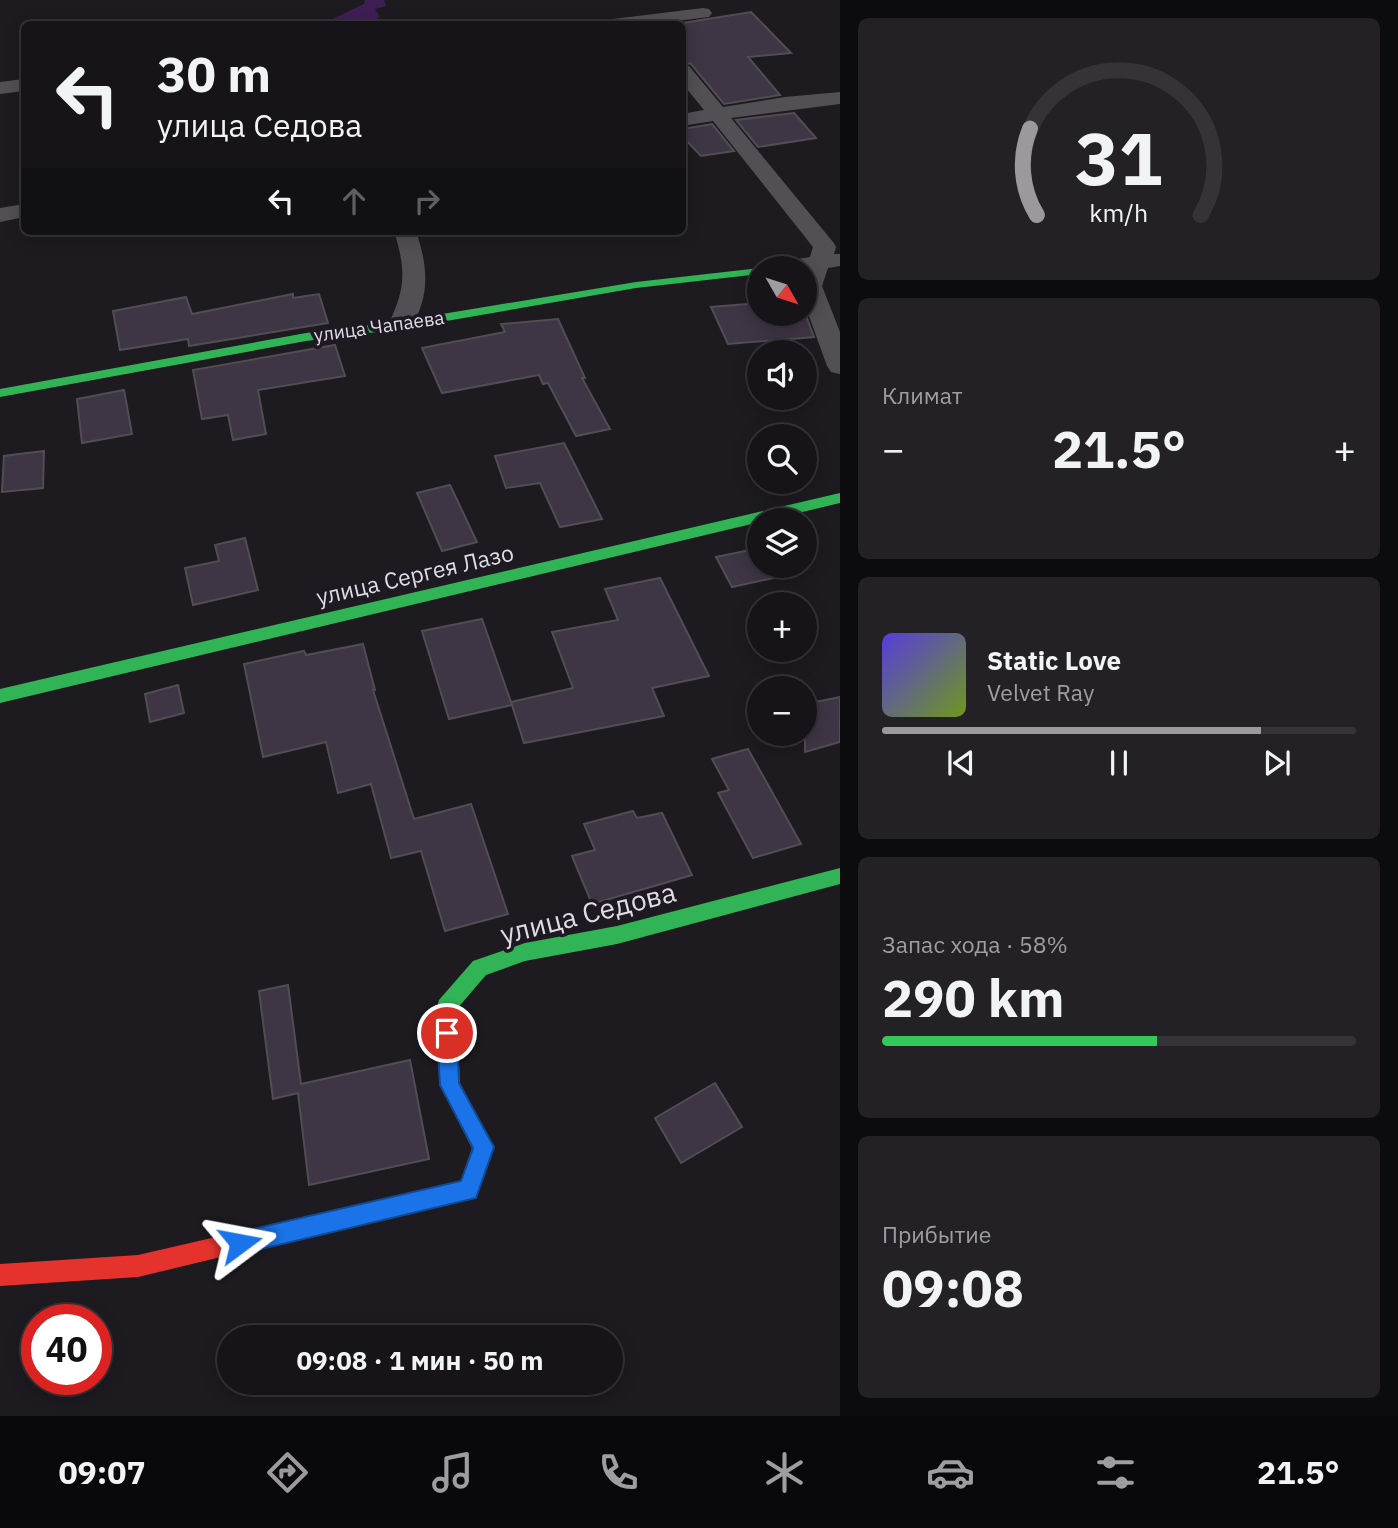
<!DOCTYPE html>
<html lang="ru">
<head>
<meta charset="utf-8">
<style>
  body { margin:0; font-family:"IBM Plex Sans",sans-serif; background:#232125; color:#f1f3f6; height:100vh; display:flex; flex-direction:column; font-size:26px; white-space:nowrap }
  * { box-sizing:border-box; margin:0 }
  p { font-size:23px; color:#9e9ea2 }
  .icon { flex:none; width:38px; height:38px; fill:none; stroke:currentColor; stroke-width:2; stroke-linecap:round; stroke-linejoin:round }
  .map { position:relative; flex:1; overflow:hidden }
  .panel { display:flex; flex-direction:column; gap:18px; padding:18px; background:#0c0b0d; width:558px }
  .panel>* { flex:none }
  .top-card { position:absolute; left:21px; top:21px; width:665px; height:214px; border-radius:10px; box-shadow:0 4px 18px #0003,0 0 0 2px #353337; background:#161418; color:#f1f3f6; overflow:hidden }
  .needle { width:46px; rotate:129deg }
  .controls { position:absolute; left:747px; top:256px; display:grid; gap:14px }
  .controls a { display:grid; place-items:center; width:70px; height:70px; border-radius:50%; background:#161418; box-shadow:0 4px 18px #0003,0 0 0 2px #353337; font-size:35px }
  .speed { position:absolute; left:21px; top:1304px; display:flex; gap:14px; font-size:35px; font-weight:700; text-align:center }
  .speed>* { display:grid; place-content:center; width:91px; height:91px; border-radius:50%; background:#161418; box-shadow:0 4px 18px #0003,0 0 0 2px #353337; line-height:1 }
  .speed .limit { border:10px solid #d22; background:#fff; color:#111 }
  .pin { position:absolute; display:grid; place-items:center; width:60px; height:60px; color:#fff; margin:-30px; border:4px solid #fff; border-radius:50%; box-shadow:0 2px 7px #0007 }
  .me { position:absolute; width:77px; margin:-38px; rotate:77deg; stroke-linejoin:round; filter:drop-shadow(0 0 5px #0008) }
  .turn { display:flex; align-items:center; gap:24px; height:147px; padding:0 21px; font-size:32px }
  .turn .icon { width:91px; height:91px; stroke-width:2.5 }
  .turn b { display:block; font-size:49px; line-height:60px }
  .lanes { display:flex; align-items:center; height:66px; padding:0 21px; background:#0003; justify-content:center; gap:35px; direction:ltr }
  .lanes .off { opacity:.35 }
  .big { font-size:52px; font-weight:800; line-height:1.1 }
  .panel .widget { flex:1; display:flex; flex-direction:column; justify-content:center; gap:10px; min-width:0; padding:0 24px; border-radius:10px; background:#232125 }
  .panel .dial { align-items:center; gap:0 }
  .dial svg { height:182px; overflow:visible; fill:none; stroke:#353337; stroke-width:7; stroke-linecap:round; text-anchor:middle }
  .dial text { fill:#f1f3f6; stroke:none }
  .song { display:flex; align-items:center; gap:21px }
  .cover { width:84px; height:84px; border-radius:10px; background:linear-gradient(135deg,hsl(250 70% 55%),hsl(80 70% 35%)) }
  .played { height:7px; border-radius:4px; background:linear-gradient(90deg,#9b989e 80%,#353337 80%) }
  .keys { display:flex; justify-content:space-around; direction:ltr }
  .heat { display:flex; justify-content:space-between; align-items:center; font-size:38px; direction:ltr }
  .charge { height:10px; border-radius:5px; background:linear-gradient(90deg,#34c759 58%,#353337 0) }
  .trip { position:absolute; left:217px; top:1325px; width:406px; height:70px; border-radius:35px; background:#161418; box-shadow:0 4px 18px #0003,0 0 0 2px #353337; font-weight:800; line-height:70px; text-align:center }
  .menu { display:flex; height:112px; justify-content:space-around; align-items:center; background:#09080a; color:#9e9ea2 }
  .menu .icon { width:49px; height:49px }
  .menu .current { color:#9b989e }
  .menu b { font-size:32px; color:#f1f3f6 }
  main { display:flex; flex:1; min-height:0 }
  .map>svg:first-child { display:block }
  .green { fill:#3e1e55 }
  .building { fill:#3e3545; stroke:#504e52; stroke-width:2 }
  .lines { fill:none; stroke-linecap:round; stroke-linejoin:round }
  .street { fill:#535055; fill-rule:evenodd }
  .fast { fill:#30b455; fill-rule:evenodd }
  .jam { fill:#e5322d; fill-rule:evenodd }
  .route { fill:#1a73e8; stroke:#114b97; stroke-width:2 }
  .labels { text-anchor:middle; stroke-width:7; stroke-linejoin:round; paint-order:stroke }
  .far-street-label { font-size:19px; fill:#dfdce2; stroke:#1e1922 }
  .street-label { font-size:23px; fill:#dfdce2; stroke:#1e1922 }
  .near-street-label { font-size:28px; fill:#dfdce2; stroke:#1e1922 }
</style>
</head>
<body>
<main>
<div class="map">
<svg width="840" height="1416" viewBox="0 0 840 1416">
  <rect width="100%" height="100%" fill="#1e1b20"/>
  <path class="green" d="M 365,0 L 384,0 L 386,6 L 375,9 L 380,17 L 368,24 L 322,24 L 364,4 Z"/>
  <g class="building">
    <path d="M 751,12 L 791,53 L 748,57 L 780,95 L 724,104 L 691,64 L 682,62 L 682,23 Z"/>
    <path d="M 794,113 L 816,138 L 758,147 L 736,120 Z"/>
    <path d="M 712,124 L 734,151 L 701,156 L 682,136 L 682,129 Z"/>
    <path d="M 293,294 L 293,298 L 319,294 L 328,323 L 189,346 L 188,339 L 120,350 L 113,311 L 186,297 L 192,314 Z"/>
    <path d="M 760,303 L 760,313 L 805,313 L 814,337 L 728,344 L 711,307 Z"/>
    <path d="M 558,319 L 585,378 L 582,378 L 610,429 L 576,436 L 548,383 L 543,384 L 539,375 L 442,393 L 422,348 L 505,332 L 501,324 Z"/>
    <path d="M 335,345 L 345,376 L 258,390 L 266,434 L 233,440 L 228,415 L 202,419 L 193,370 Z"/>
    <path d="M 124,390 L 132,434 L 82,443 L 77,399 Z"/>
    <path d="M 564,443 L 602,519 L 560,527 L 540,483 L 506,488 L 495,456 Z"/>
    <path d="M 44,451 L 43,488 L 2,492 L 4,456 Z"/>
    <path d="M 450,485 L 477,542 L 442,551 L 417,493 Z"/>
    <path d="M 245,538 L 258,590 L 193,605 L 185,568 L 219,561 L 215,545 Z"/>
    <path d="M 760,548 L 760,565 L 771,565 L 778,577 L 732,587 L 716,557 Z"/>
    <path d="M 660,578 L 709,676 L 652,688 L 664,716 L 524,743 L 511,702 L 573,688 L 552,632 L 618,620 L 605,589 Z"/>
    <path d="M 482,619 L 512,705 L 449,719 L 422,631 Z"/>
    <path d="M 363,644 L 375,690 L 373,690 L 414,819 L 471,804 L 508,914 L 445,931 L 421,851 L 391,858 L 371,784 L 338,793 L 326,742 L 263,757 L 244,664 L 304,651 L 306,655 Z"/>
    <path d="M 178,685 L 184,713 L 150,722 L 145,694 Z"/>
    <path d="M 840,697 L 840,742 L 805,752 L 805,704 Z"/>
    <path d="M 748,749 L 801,844 L 753,858 L 718,793 L 729,790 L 712,759 Z"/>
    <path d="M 633,811 L 637,818 L 662,813 L 692,875 L 592,904 L 572,856 L 595,850 L 584,824 Z"/>
    <path d="M 288,985 L 301,1084 L 410,1060 L 429,1159 L 309,1185 L 298,1093 L 273,1099 L 259,991 Z"/>
    <path d="M 715,1083 L 742,1127 L 681,1163 L 655,1118 Z"/>
  </g>
  <g class="lines">
    <g class="street">
      <path d="M 703,8 L 709,9 L 712,13 L 709,17 L 652,24 L 604,24 L 613,19 Z"/>
      <path d="M 682,64 L 689,66 L 723,107 L 785,97 L 840,92 L 840,104 L 731,118 L 833,242 L 836,247 L 834,254 L 840,254 L 840,266 L 828,268 L 822,286 L 840,332 L 840,374 L 831,372 L 827,366 L 805,305 L 805,268 L 772,268 L 775,263 L 810,257 L 813,247 L 713,121 L 682,126 L 682,114 L 704,110 L 682,83 Z"/>
      <path d="M 24,79 L 24,91 L 0,94 L 0,82 Z"/>
      <path d="M 24,204 L 24,217 L 0,222 L 0,208 Z"/>
      <path d="M 394,231 L 416,231 C 428,267 431,297 409,330 L 400,333 L 391,330 L 388,325 C 406,288 406,270 394,231 Z"/>
    </g>
    <g class="fast">
      <path d="M 760,268 L 760,274 L 636,288 L 400,329 L 306,341 L 0,397 L 0,389 L 306,333 L 400,321 L 636,282 Z"/>
      <path d="M 840,493 L 840,503 L 769,520 L 760,520 L 760,522 L 0,703 L 0,689 Z"/>
      <path d="M 840,868 L 840,884 L 617,944 L 525,961 L 486,975 L 456,1010 L 460,1083 L 493,1147 L 476,1197 L 242,1253 L 234,1250 L 231,1242 L 234,1234 L 242,1231 L 461,1181 L 472,1148 L 440,1085 L 437,1007 L 439,1000 L 473,961 L 525,943 L 617,926 Z"/>
    </g>
    <path class="jam" d="M 242,1231 L 250,1234 L 253,1242 L 250,1250 L 138,1277 L 0,1286 L 0,1264 L 138,1255 Z"/>
  </g>
  <path class="route" d="M 447,1023 L 454,1026 L 457,1033 L 459,1083 L 494,1147 L 476,1198 L 240,1254 L 232,1251 L 229,1243 L 232,1235 L 240,1232 L 461,1181 L 473,1148 L 440,1085 L 437,1033 L 440,1026 Z"/>
  <g class="labels">
    <g class="far-street-label">
      <text transform="translate(379 326) rotate(-8)" y="7">улица Чапаева</text>
    </g>
    <g class="street-label">
      <text transform="translate(415 575) rotate(-13)" y="8">улица Сергея Лазо</text>
    </g>
    <g class="near-street-label">
      <text transform="translate(588 913) rotate(-14)" y="10">улица Седова</text>
    </g>
  </g>
</svg>
<div class="controls">
<a><svg class="needle" viewBox="-14 -14 28 28"><path d="M0-13l5 13h-10z" fill="#e53935"/><path d="M0 13l5-13h-10z" fill="#9e9ea2"/></svg></a>
<a><svg class="icon" aria-label="sound" viewBox="0 0 24 24"><path d="M4 9h4l5-4v14l-5-4H4zM17 9q2 3 0 6"/></svg></a>
<a><svg class="icon" aria-label="search" viewBox="0 0 24 24"><circle cx="10" cy="10" r="6"/><path d="M15 15l6 6"/></svg></a>
<a><svg class="icon" aria-label="layers" viewBox="0 0 24 24"><path d="M12 4l9 5-9 5-9-5zM3 14l9 5 9-5"/></svg></a>
<a>+</a>
<a>−</a>
</div>
<div class="speed"><div class="limit">40</div></div>
<div class="pin" style="left:447px;top:1033px;background:#d93025"><svg class="icon" aria-label="arrive" viewBox="0 0 24 24"><path d="M6 21V4h12l-3 4 3 4H6"/></svg></div>
<svg class="me" style="left:240px;top:1243px" viewBox="-20 -20 40 40"><path d="M0-17L14 15 0 8-14 15z" fill="#1a73e8" stroke="#fff" stroke-width="4"/></svg>
<div class="trip">09:08 · 1 мин · 50 m</div>
<div class="top-card">
<div class="turn"><svg class="icon" aria-label="left" viewBox="0 0 24 24"><path d="M17 20v-9H6M10 6l-5 5 5 5"/></svg><div><b>30 m</b>улица Седова</div></div>
<div class="lanes"><svg class="icon" aria-label="left" viewBox="0 0 24 24"><path d="M17 20v-9H6M10 6l-5 5 5 5"/></svg><svg class="icon off" aria-label="ahead" viewBox="0 0 24 24"><path d="M12 20V5M6 11l6-6 6 6"/></svg><svg class="icon off" aria-label="right" viewBox="0 0 24 24"><path d="M7 20v-9h11M14 6l5 5-5 5"/></svg></div>
</div>
</div>
<section class="panel">
<div class="widget dial"><svg viewBox="0 0 100 80">
<path d="M14 69A42 42 0 1 1 86 69"/>
<path d="M14 69A42 42 0 0 1 11 31" stroke="#9b989e"/>
<text x="50" y="56" font-size="32" font-weight="700">31</text>
<text x="50" y="72" font-size="11">km/h</text>
</svg></div>
<div class="widget"><p>Климат</p>
<div class="heat"><a>−</a><b class="big">21.5°</b><a>+</a></div>
</div>
<div class="widget">
<div class="song"><i class="cover"></i><div><b>Static Love</b><p>Velvet Ray</p></div></div>
<div class="played"></div>
<div class="keys"><svg class="icon" aria-label="previous" viewBox="0 0 24 24"><path d="M18 5L8 12l10 7zM5 5v14"/></svg><svg class="icon" aria-label="pause" viewBox="0 0 24 24"><path d="M8 5v14M16 5v14"/></svg><svg class="icon" aria-label="next" viewBox="0 0 24 24"><path d="M6 5l10 7-10 7zM19 5v14"/></svg></div>
</div>
<div class="widget"><p>Запас хода · 58%</p><b class="big">290 km</b><div class="charge"></div></div>
<div class="widget"><p>Прибытие</p><b class="big">09:08</b></div>
</section>
</main>
<nav class="menu">
<b>09:07</b>
<svg class="icon current" aria-label="directions" viewBox="0 0 24 24"><path d="M12 3l9 9-9 9-9-9zM9 14v-3h6M13 9l2 2-2 2"/></svg>
<svg class="icon" aria-label="music" viewBox="0 0 24 24"><path d="M9 18V5l10-2v13"/><circle cx="6" cy="18" r="3"/><circle cx="16" cy="16" r="3"/></svg>
<svg class="icon" aria-label="phone" viewBox="0 0 24 24"><path d="M5 4h4l2 5-3 2q2 4 5 5l2-3 5 2v4C11 20 4 13 5 4z"/></svg>
<svg class="icon" aria-label="climate" viewBox="0 0 24 24"><path d="M12 3v18M4 7l16 10M4 17L20 7"/></svg>
<svg class="icon" aria-label="car" viewBox="0 0 24 24"><path d="M5 17H2v-5l4-1 3-4h7l3 4 3 1v5h-3M9 17h6M6 11h13"/><circle cx="7" cy="17" r="2"/><circle cx="17" cy="17" r="2"/></svg>
<svg class="icon" aria-label="filters" viewBox="0 0 24 24"><path d="M4 7h16M4 17h16"/><circle cx="9" cy="7" r="2"/><circle cx="15" cy="17" r="2"/></svg>
<b>21.5°</b>
</nav>
</body>
</html>
